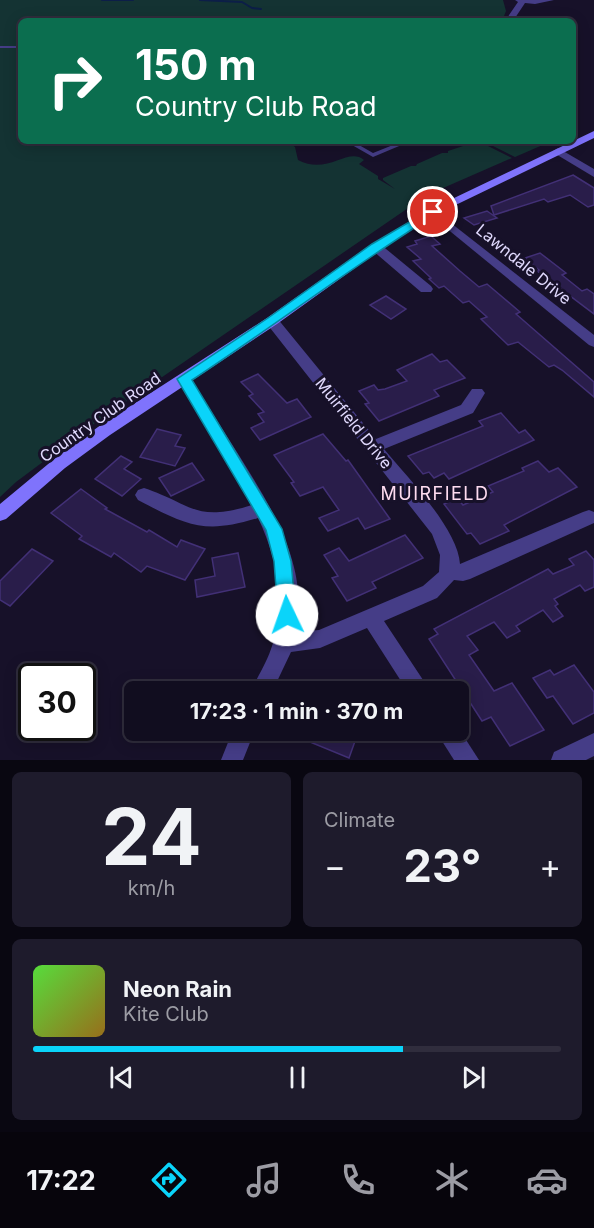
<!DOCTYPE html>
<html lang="en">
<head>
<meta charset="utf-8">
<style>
  body { margin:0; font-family:Inter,sans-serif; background:#1e1b2c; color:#f1f3f6; height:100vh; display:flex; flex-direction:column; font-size:22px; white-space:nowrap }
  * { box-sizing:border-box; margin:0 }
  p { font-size:20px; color:#9c9ca4 }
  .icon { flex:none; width:33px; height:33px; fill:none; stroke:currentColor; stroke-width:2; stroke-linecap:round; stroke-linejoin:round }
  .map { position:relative; height:760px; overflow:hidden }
  .panel { display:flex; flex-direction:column; gap:12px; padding:12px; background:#090711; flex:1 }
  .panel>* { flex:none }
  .banner { position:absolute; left:18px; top:18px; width:558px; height:126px; border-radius:9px; box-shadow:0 3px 15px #0003,0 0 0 2px #302d3d; background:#0b6e4f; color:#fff; overflow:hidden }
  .speed { position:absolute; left:18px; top:663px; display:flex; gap:12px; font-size:30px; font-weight:700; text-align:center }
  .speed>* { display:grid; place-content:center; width:78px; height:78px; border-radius:50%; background:#110d1f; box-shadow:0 3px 15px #0003,0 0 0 2px #302d3d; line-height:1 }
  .speed .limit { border:3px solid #111; border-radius:9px; background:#fff; color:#111 }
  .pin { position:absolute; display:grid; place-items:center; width:51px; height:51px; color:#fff; margin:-26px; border:3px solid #fff; border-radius:50%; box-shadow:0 2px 6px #0007 }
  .me { position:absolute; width:66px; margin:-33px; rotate:357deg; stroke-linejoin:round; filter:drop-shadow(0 0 4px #0008) }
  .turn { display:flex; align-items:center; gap:21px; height:126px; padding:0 18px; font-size:27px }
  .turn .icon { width:78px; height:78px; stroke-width:2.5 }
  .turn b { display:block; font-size:42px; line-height:51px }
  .big { font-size:45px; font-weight:700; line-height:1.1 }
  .panel .card { flex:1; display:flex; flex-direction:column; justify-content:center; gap:9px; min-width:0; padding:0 21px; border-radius:9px; background:#1e1b2c }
  .panel .dial { align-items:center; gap:0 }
  .dial b { font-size:78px; line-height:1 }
  .song { display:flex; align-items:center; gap:18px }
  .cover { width:72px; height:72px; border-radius:9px; background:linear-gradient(135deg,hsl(110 70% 55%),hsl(40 70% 35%)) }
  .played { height:6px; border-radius:3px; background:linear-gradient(90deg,#0ad4fa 70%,#302d3d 70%) }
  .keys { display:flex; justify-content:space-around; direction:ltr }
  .heat { display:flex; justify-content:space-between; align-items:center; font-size:33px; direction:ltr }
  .panel .tiles { flex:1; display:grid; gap:12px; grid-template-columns:1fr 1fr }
  .card:last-child { grid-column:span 2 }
  .trip { position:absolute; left:124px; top:681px; width:345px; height:60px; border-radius:9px; background:#110d1f; box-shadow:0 3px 15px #0003,0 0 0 2px #302d3d; font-weight:700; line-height:60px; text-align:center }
  .dock { display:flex; height:96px; justify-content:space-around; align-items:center; background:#07050c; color:#9c9ca4 }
  .dock .icon { width:42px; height:42px }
  .dock .on { color:#0ad4fa }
  .dock b { font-size:27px; color:#f1f3f6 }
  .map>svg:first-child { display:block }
  .green { fill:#143333 }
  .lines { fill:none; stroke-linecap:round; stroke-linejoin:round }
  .stream { stroke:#0c1e48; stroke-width:2 }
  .building { fill:#291d4a; stroke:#423076; stroke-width:1.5 }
  .lane { fill:#453d87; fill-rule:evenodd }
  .street { fill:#453d87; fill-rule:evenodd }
  .secondary { fill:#7f73fc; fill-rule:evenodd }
  .route { fill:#0ad4fa; stroke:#068aa2; stroke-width:1.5 }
  .labels { text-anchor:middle; stroke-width:6; stroke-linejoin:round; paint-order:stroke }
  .street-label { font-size:16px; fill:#e1dafe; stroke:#171129 }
  .neighbourhood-label { font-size:18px; letter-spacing:1.5px; fill:#fedcf0; stroke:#171129 }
</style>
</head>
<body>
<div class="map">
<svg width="594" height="760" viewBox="0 0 594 760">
  <rect width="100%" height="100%" fill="#171129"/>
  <g class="green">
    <path d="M 0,0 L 503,0 L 506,11 L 502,21 L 21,21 L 21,141 L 288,141 L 295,147 L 298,160 C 328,176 348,146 364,160 L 359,164 L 378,176 L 378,179 L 395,189 L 383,180 L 383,178 L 411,166 L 416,166 L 417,164 L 442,153 L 448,153 L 448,151 L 478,141 L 512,158 L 418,199 L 412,198 L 414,204 L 91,426 L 16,482 L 0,497 Z"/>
    <path d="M 483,141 L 538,141 L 545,144 L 515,157 Z"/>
  </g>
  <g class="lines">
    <g class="stream">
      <path d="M 102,0 L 133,0"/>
      <path d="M 200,0 L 242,2 L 252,8 L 261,9"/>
    </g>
  </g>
  <g class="building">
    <path d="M 573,175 L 594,188 L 594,205 L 588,207 L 570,195 L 548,202 L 544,199 L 494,215 L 491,206 Z"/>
    <path d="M 487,211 L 497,218 L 474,225 L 464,218 Z"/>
    <path d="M 431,236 L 440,244 L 432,246 L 460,271 L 479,287 L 487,284 L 520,312 L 516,314 L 594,382 L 594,397 L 562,370 L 554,365 L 549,367 L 518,342 L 508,345 L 481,319 L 487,317 L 469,301 L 463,303 L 444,286 L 439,288 L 429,279 L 431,278 L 413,261 L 421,259 L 407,247 L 417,244 L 415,241 Z"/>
    <path d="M 540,253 L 566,273 L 562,275 L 582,291 L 587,289 L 594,294 L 594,314 L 537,271 L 539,270 L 525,258 Z"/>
    <path d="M 386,296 L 406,309 L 391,319 L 370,305 Z"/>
    <path d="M 432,354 L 440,362 L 447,360 L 465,378 L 434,390 L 439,396 L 379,421 L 365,404 L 369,403 L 359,391 L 374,385 L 378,390 L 385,389 L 407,381 L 397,370 Z"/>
    <path d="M 258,374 L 287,403 L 297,399 L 311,417 L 260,440 L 251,428 L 264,422 L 258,414 L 264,412 L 249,396 L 253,394 L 241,382 Z"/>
    <path d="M 501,413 L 519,433 L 525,430 L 534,440 L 449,479 L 444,473 L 434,478 L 429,472 L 423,474 L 408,456 L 483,426 L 479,421 Z"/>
    <path d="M 157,429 L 181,435 L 175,446 L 185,448 L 175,466 L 140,457 Z"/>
    <path d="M 323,434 L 346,461 L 348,460 L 390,519 L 365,529 L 358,518 L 328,531 L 319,518 L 339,510 L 323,487 L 300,496 L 291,483 L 294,482 L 274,455 Z"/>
    <path d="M 121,456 L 132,462 L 124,469 L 141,479 L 122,496 L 95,479 Z"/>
    <path d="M 538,461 L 549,472 L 558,468 L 577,487 L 504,525 L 509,531 L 480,544 L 471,533 L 467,534 L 444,504 L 457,498 L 463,505 L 493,492 L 488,486 L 524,471 L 522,468 Z"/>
    <path d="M 192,463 L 204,480 L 171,496 L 159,478 Z"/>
    <path d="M 81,489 L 107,508 L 105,509 L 147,532 L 149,530 L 177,547 L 181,540 L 205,549 L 185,580 L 147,566 L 141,572 L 114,553 L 111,557 L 79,539 L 82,536 L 51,513 Z"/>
    <path d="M 405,535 L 423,558 L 372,582 L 376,588 L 347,601 L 332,578 L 338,576 L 324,555 L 339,548 L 349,561 Z"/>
    <path d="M 32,549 L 53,561 L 10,606 L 0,600 L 0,581 Z"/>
    <path d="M 586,551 L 594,560 L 594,587 L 585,591 L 580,585 L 554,599 L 558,604 L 555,606 L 563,616 L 553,622 L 543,610 L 516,626 L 520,631 L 507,638 L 494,622 L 467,636 L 478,650 L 469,655 L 494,691 L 512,683 L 544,730 L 510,746 L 491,717 L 482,721 L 429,639 L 438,634 L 434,629 L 548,569 L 553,574 L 574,565 L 569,559 Z"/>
    <path d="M 238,553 L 245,587 L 197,597 L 195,580 L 215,576 L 212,558 Z"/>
    <path d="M 574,665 L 594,692 L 594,713 L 573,724 L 553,696 L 547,698 L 533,678 L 550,670 L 554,675 Z"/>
    <path d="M 281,730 L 359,730 L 349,758 Z"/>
  </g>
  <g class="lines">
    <g class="lane">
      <rect x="0" y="46" width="21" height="2"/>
      <path d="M 345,141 L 352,141 L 373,153 L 403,141 L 411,141 L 373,157 Z"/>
    </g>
    <g class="street">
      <path d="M 515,0 L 554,0 L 535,4 L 525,3 L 513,21 L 505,21 L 518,2 Z"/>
      <path d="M 558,148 L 594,169 L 594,177 L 554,153 L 553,151 Z"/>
      <path d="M 433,209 L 594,335 L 594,347 L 589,345 L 429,214 L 427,212 Z"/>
      <path d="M 376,243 L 380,244 L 431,286 L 433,289 L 431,292 L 421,292 L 372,250 L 370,247 Z"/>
      <path d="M 272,317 L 277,318 L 376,439 L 461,405 L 472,389 L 482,389 L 485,393 L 473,413 L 384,449 C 407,477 458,529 460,564 L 583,512 L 589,510 L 594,512 L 594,523 L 470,579 L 463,581 L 454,580 L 437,598 L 384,621 L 431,692 L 408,692 L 367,628 L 320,648 L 291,652 L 272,692 L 251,692 C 257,677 266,664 271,649 C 287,607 277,557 258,518 C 204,535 186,525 138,500 L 135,495 L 138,490 L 144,488 C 192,504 195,523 252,505 L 177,379 L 184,374 L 189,375 C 206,403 223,430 240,457 C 273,510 309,567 296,632 L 319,630 L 423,586 L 439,572 L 440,555 L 432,534 L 267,324 L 265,321 Z"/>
      <path d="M 459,729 L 479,760 L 454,760 L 435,730 Z"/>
      <path d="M 233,730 L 255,730 L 243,760 L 221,760 Z"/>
      <path d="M 594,733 L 594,756 L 586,760 L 551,760 L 554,752 Z"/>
    </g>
    <path class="secondary" d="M 594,131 L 594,138 L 437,214 L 380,250 L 277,324 L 110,435 L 65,468 L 6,519 L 0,521 L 0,504 L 53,460 L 98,427 L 267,318 L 372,244 L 429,210 Z"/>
  </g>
  <path class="route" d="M 433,208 L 436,209 L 436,214 C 353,266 274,326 192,380 L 282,529 L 291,561 L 296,615 L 294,621 L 287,623 L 281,621 L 278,615 L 274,561 L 266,530 L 177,379 L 268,318 L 372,244 Z"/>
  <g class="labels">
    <g class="street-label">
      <text transform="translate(524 264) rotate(39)" y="6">Lawndale Drive</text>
      <text transform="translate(100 417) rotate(-35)" y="6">Country Club Road</text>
      <text transform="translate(354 423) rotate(51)" y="6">Muirfield Drive</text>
    </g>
    <g class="neighbourhood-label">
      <text x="435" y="500">MUIRFIELD</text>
    </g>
  </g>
</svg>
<div class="speed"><div class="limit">30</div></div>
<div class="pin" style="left:433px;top:212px;background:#d93025"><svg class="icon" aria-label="arrive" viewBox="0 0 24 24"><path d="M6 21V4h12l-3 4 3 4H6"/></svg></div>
<svg class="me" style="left:287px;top:615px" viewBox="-20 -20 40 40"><circle r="19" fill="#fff"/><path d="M0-13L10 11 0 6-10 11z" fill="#0ad4fa"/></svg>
<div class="trip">17:23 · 1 min · 370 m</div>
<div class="banner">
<div class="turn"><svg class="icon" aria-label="right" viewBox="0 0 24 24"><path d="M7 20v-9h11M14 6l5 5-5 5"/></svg><div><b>150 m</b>Country Club Road</div></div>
</div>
</div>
<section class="panel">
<div class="tiles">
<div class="card dial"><b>24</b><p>km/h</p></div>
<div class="card"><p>Climate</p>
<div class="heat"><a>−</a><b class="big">23°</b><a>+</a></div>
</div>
<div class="card">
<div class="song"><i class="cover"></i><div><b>Neon Rain</b><p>Kite Club</p></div></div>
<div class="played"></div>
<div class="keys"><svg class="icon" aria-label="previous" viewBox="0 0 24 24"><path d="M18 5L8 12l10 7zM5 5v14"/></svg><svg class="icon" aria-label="pause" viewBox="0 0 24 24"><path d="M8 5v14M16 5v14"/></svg><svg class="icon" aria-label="next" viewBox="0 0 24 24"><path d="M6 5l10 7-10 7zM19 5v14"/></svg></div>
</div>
</div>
</section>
<nav class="dock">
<b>17:22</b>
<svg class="icon on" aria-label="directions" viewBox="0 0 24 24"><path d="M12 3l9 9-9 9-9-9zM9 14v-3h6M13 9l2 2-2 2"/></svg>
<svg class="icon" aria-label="music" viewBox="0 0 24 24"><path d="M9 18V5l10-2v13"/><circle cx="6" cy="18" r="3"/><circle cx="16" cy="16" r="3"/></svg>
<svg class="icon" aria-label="phone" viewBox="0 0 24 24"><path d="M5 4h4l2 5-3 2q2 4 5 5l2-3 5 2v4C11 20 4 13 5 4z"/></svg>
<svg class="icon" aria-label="climate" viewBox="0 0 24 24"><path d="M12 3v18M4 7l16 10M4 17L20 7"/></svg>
<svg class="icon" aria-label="car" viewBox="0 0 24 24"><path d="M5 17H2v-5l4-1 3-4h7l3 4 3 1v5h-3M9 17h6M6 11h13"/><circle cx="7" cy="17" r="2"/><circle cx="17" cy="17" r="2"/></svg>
</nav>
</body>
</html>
